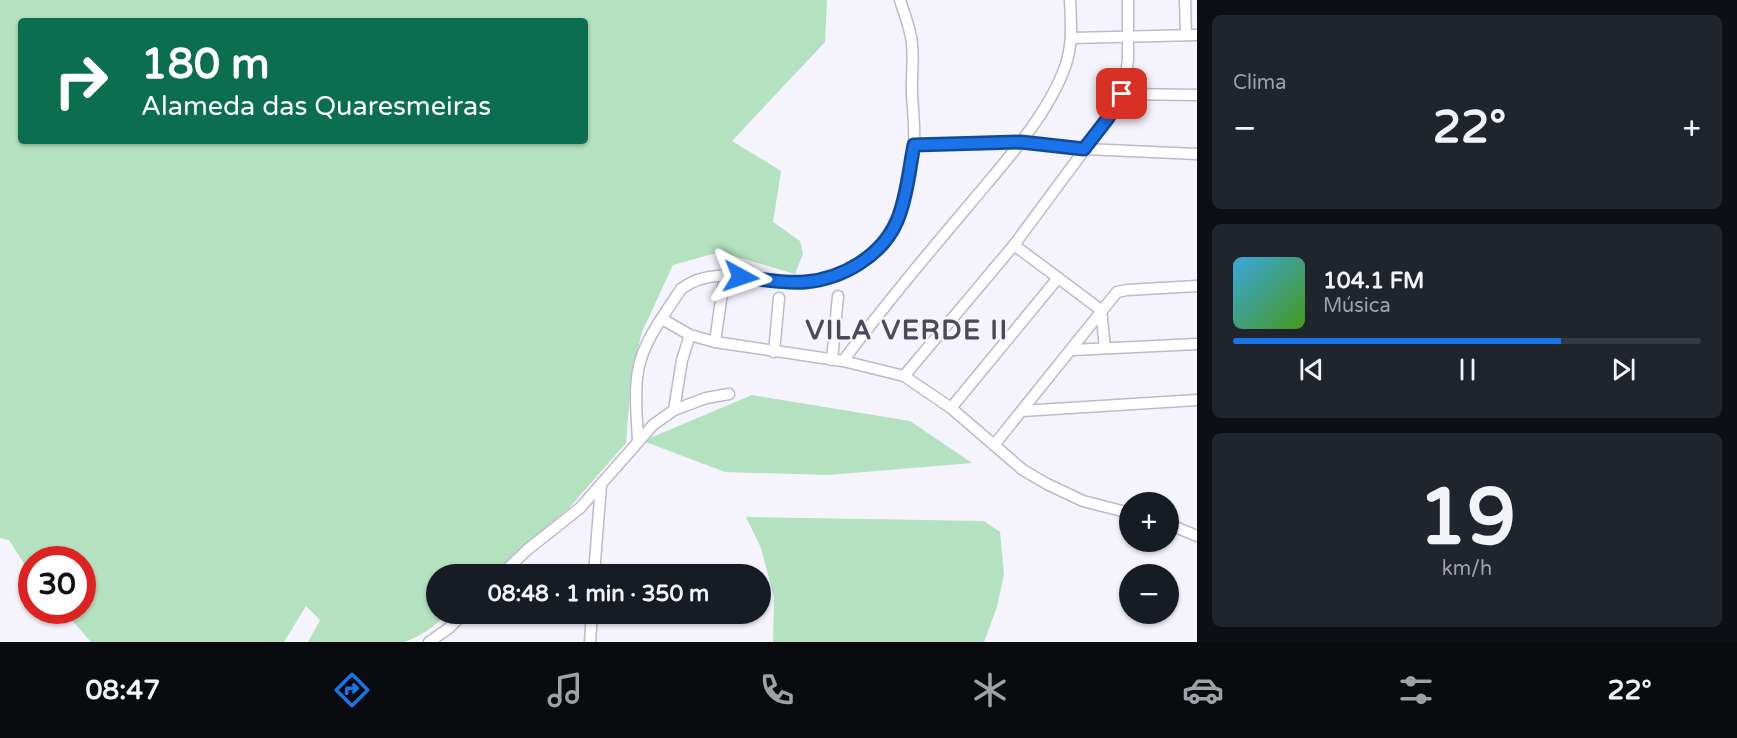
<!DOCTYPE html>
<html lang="pt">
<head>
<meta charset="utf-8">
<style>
  body { margin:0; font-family:"Varela Round",sans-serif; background:#20242c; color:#f1f3f6; height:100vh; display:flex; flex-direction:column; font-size:22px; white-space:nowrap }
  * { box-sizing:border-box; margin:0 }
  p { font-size:20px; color:#9ea1a6 }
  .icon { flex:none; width:33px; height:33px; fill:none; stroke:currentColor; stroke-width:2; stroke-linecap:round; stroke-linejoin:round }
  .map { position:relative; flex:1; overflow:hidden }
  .drawer { display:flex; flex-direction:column; gap:15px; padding:15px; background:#0d0f14; width:540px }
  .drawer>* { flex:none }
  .top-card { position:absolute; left:18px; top:18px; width:570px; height:126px; border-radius:6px; box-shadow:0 2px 4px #0004; background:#0b6e4f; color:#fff; overflow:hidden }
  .fabs { position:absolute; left:1119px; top:492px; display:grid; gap:12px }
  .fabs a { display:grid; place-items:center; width:60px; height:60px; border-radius:50%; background:#171b24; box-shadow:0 2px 4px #0004; font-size:30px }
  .speed { position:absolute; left:18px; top:546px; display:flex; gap:12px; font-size:30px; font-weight:700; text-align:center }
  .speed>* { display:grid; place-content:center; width:78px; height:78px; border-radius:50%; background:#171b24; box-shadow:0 2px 4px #0004; line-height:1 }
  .speed .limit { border:9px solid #d22; background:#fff; color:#111 }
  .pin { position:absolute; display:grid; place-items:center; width:51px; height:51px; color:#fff; margin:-26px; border-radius:12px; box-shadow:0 3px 9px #0006 }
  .me { position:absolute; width:66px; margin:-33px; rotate:95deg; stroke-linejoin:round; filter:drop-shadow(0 0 4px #0008) }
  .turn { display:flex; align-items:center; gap:21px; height:126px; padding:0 24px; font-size:27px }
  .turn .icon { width:78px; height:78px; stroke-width:2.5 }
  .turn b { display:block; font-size:42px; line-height:51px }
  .big { font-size:45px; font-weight:800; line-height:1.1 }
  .drawer .tile { flex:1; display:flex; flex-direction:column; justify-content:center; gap:9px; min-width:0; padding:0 21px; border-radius:9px; background:#20242c }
  .drawer .dial { align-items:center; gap:0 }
  .dial b { font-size:78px; line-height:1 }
  .song { display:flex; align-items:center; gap:18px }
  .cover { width:72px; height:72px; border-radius:9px; background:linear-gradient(135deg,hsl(200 70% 55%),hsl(100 70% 35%)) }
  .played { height:6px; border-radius:3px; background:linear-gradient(90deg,#1a73e8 70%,#363941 70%) }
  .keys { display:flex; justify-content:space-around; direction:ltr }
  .heat { display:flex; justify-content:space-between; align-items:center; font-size:33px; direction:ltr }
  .trip { position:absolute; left:426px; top:564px; width:345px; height:60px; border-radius:30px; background:#171b24; box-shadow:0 2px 4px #0004; font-weight:800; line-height:60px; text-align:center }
  .dock { display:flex; height:96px; justify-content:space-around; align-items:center; background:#090b0e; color:#9ea1a6 }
  .dock .icon { width:42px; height:42px }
  .dock .active { color:#1a73e8 }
  .dock b { font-size:27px; color:#f1f3f6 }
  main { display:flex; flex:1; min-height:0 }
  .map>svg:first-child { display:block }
  .green { fill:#b4e1bf; fill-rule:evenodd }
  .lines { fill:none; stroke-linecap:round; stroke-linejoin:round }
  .minor-casing { stroke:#bcb9cd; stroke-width:13 }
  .minor { stroke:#fff; stroke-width:10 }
  .route-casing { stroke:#114b97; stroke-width:15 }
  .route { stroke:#1a73e8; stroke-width:10 }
  .labels { text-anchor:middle; stroke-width:5; stroke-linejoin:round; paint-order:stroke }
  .district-label { font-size:27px; font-weight:bold; letter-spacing:1.5px; fill:#4c495a; stroke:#f5f4fc }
</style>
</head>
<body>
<main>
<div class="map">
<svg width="1197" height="642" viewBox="0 0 1197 642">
  <rect width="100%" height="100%" fill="#f5f4fc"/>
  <g class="green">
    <path d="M 0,0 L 827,0 L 825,42 L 732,141 L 781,171 L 773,222 L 800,241 L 803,254 L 795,274 L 720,252 L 673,265 L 642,332 L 631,378 L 626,443 L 569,508 L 493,574 L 436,574 L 436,614 L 448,614 C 435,625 421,637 404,642 L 308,642 L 320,620 L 306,606 L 284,642 L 91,642 L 64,611 L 82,610 L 82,560 L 32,560 L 31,574 L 9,540 L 0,538 ZM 21,21 L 585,21 L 585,141 L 21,141 Z"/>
    <path d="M 752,395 L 910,421 L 972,463 L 828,475 L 725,472 L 643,441 Z"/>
    <path d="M 746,517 L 984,521 L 1000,532 L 1004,574 L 997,607 L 984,642 L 773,642 L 774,597 L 761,548 Z"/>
  </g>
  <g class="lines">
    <g class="minor-casing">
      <g id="minor">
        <path d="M 1185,0 L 1186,35"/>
        <path d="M 1072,38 L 1197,35"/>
        <path d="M 1123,94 L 1197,95"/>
        <path d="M 914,145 L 1021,142 L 1085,149 L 1197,154"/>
        <path d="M 1014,245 L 1101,310 L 1105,348"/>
        <path d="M 662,319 L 690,335 L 715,342 L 843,361 L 904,376 L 951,408 L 1023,470 L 1047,484 L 1083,501 L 1130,513"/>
        <path d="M 715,342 L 723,286"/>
        <path d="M 1072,350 L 1197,344"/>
        <path d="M 774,352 L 779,298"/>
        <path d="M 832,360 L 838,296"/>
        <path d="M 843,361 C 883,307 926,256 969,205 C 1002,165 1047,117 1065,67 C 1073,45 1071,23 1070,0"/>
        <path d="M 904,376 L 1014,245 L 1108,118 L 1123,94 L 1128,60 L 1128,0"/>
        <path d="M 951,408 L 1058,278"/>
        <path d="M 674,410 L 682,360 L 690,335"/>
        <path d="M 1022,411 L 1197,400"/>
        <path d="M 638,441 C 637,418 634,394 638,371 C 643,341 665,314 681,289 C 717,261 765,286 806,282 C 882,275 909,213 914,145 C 915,128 913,111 912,94 C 911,78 914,61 912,44 C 911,29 904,14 900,0"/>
        <path d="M 994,445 L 1117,292 L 1127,290 L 1197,286"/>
        <path d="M 1168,524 L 1197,536"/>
        <path d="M 502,574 L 527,550 L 580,508 L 653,425 L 674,410 L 706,398 L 729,394"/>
        <path d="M 594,574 L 601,485"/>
        <path d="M 429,642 L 449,628 L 463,614"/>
        <path d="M 590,642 L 592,614"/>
      </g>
    </g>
    <use href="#minor" class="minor"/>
  </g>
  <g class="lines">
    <g class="route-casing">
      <path id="route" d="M 741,277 C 762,279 785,284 805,282 C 842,279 882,256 897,221 C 907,197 909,170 914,145 L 1021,142 L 1084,149 L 1108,118 L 1122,94"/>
    </g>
    <use href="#route" class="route"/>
  </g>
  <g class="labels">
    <g class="district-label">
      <text x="907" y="339">VILA VERDE II</text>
    </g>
  </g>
</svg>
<div class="fabs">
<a>+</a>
<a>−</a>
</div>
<div class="speed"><div class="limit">30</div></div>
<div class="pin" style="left:1122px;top:94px;background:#d93025"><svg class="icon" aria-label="arrive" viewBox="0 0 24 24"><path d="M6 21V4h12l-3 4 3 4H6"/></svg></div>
<svg class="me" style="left:741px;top:277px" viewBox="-20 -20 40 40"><path d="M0-17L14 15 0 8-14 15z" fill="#1a73e8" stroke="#fff" stroke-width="4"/></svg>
<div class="trip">08:48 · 1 min · 350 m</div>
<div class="top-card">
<div class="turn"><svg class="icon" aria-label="right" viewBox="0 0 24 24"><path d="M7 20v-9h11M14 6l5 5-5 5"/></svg><div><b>180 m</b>Alameda das Quaresmeiras</div></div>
</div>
</div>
<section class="drawer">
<div class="tile"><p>Clima</p>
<div class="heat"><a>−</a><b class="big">22°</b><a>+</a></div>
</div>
<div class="tile">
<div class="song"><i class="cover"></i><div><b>104.1 FM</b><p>Música</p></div></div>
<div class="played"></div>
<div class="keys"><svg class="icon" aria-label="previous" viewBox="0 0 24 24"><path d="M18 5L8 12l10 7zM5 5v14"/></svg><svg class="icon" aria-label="pause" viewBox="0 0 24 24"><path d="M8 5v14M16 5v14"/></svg><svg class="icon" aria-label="next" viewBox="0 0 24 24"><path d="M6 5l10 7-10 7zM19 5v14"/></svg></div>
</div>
<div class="tile dial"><b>19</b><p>km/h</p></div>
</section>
</main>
<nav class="dock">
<b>08:47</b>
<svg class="icon active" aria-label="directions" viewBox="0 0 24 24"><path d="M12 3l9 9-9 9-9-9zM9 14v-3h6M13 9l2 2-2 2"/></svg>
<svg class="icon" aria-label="music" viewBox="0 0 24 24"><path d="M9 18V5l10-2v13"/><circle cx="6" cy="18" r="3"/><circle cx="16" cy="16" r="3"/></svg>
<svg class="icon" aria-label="phone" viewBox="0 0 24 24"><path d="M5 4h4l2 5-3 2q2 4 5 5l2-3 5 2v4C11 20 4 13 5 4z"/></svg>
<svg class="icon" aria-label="climate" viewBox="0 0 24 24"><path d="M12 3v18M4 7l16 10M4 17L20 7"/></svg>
<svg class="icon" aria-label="car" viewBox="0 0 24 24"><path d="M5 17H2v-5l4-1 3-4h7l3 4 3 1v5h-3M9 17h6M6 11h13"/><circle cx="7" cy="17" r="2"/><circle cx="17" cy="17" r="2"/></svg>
<svg class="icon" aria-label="filters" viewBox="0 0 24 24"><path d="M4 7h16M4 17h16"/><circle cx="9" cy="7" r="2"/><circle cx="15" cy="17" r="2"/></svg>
<b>22°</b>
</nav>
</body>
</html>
